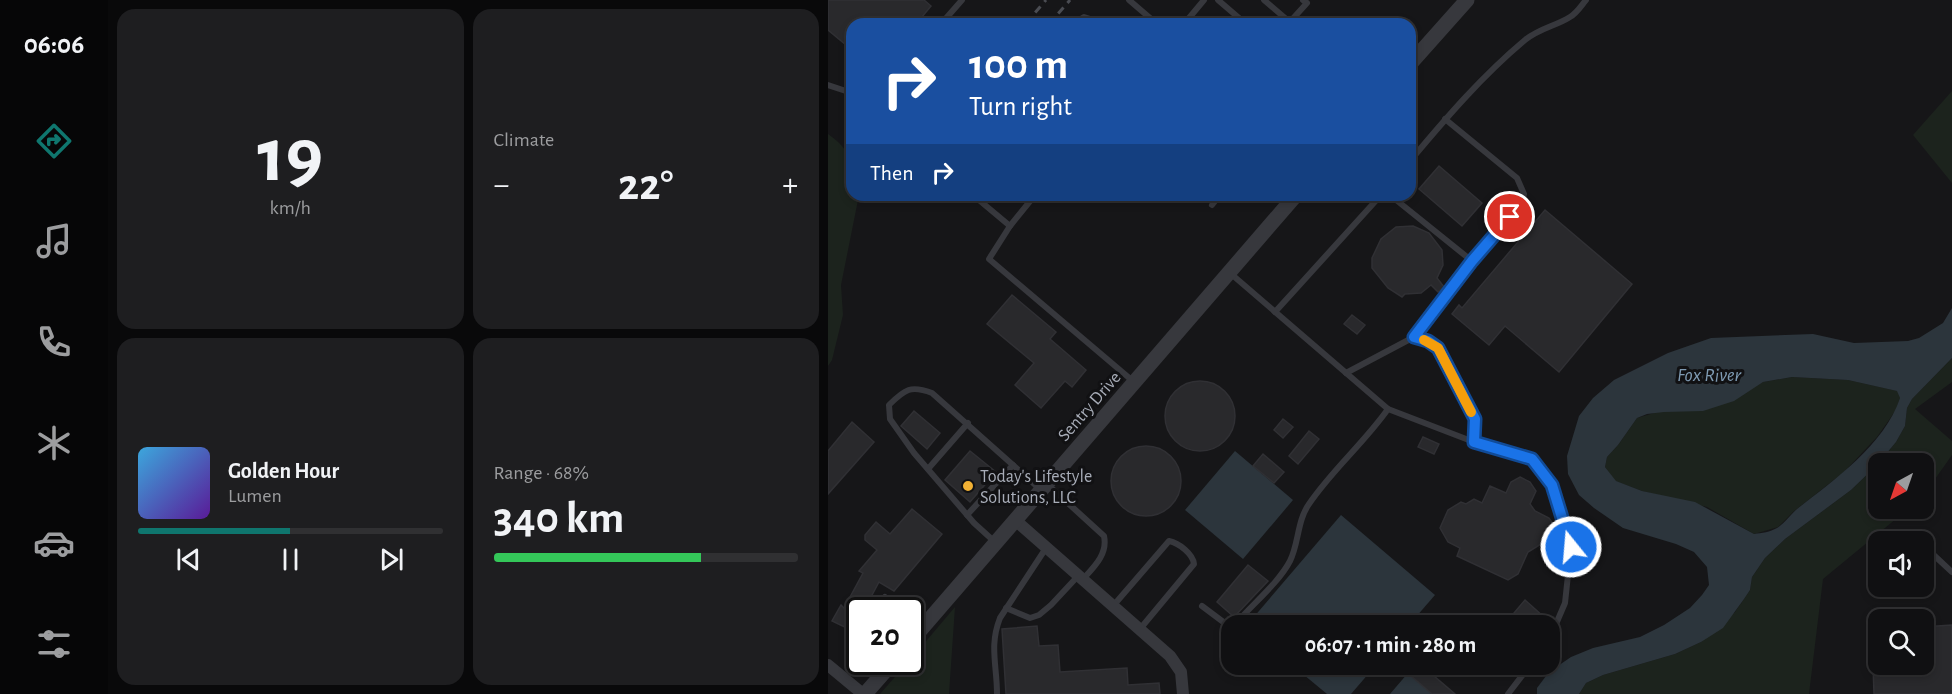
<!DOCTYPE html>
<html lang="en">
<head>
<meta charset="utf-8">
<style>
  body { margin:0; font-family:"Alegreya Sans",sans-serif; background:#1e1e20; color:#f1f3f6; height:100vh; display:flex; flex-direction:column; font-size:22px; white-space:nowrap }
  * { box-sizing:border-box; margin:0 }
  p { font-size:20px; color:#9c9d9f }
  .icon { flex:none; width:33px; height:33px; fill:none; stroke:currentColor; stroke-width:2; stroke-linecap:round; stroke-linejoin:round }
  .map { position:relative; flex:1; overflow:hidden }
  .panel { display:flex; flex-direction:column; gap:9px; padding:9px; background:#09090a; width:720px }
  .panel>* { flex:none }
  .top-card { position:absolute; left:18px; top:18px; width:570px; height:183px; border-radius:18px; box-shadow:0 3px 9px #0003,0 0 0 2px #303032; background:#1a4fa0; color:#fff; overflow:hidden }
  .needle { width:39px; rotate:220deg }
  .tools { position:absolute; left:1040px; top:453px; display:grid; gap:12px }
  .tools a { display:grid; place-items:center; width:66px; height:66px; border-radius:12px; background:#101012; box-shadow:0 3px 9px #0003,0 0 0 2px #303032; font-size:30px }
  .speed { position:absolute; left:18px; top:597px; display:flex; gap:12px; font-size:30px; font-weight:700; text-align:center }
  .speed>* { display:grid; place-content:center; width:78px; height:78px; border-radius:50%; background:#101012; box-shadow:0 3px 9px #0003,0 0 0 2px #303032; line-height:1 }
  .speed .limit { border:3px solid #111; border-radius:9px; background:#fff; color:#111 }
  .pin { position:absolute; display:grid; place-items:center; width:51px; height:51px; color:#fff; margin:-26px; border:3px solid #fff; border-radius:50%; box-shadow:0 2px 6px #0007 }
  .me { position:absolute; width:66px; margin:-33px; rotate:343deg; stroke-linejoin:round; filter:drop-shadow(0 0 4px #0008) }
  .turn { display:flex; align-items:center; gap:21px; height:126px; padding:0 24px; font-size:27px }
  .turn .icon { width:78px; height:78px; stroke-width:2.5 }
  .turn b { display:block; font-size:42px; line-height:51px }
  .then { display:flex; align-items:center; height:57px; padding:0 24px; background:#0003; gap:12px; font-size:22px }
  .big { font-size:45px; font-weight:600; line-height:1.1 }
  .panel .widget { flex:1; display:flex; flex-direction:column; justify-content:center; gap:9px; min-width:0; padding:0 21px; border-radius:18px; background:#1e1e20 }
  .panel .dial { align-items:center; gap:0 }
  .dial b { font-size:78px; line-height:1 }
  .song { display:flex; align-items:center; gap:18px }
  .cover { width:72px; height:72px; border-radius:9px; background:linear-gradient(135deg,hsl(200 70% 55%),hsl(270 70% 35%)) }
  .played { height:6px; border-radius:3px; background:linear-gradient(90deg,#0f766e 50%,#303032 50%) }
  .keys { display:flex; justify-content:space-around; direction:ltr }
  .heat { display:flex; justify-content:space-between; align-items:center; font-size:33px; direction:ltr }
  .charge { height:9px; border-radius:4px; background:linear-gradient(90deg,#34c759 68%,#303032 0) }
  .panel .tiles { flex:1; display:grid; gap:9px; grid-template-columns:repeat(2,1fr) }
  .trip { position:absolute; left:393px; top:615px; width:339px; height:60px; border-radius:18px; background:#101012; box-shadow:0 3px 9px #0003,0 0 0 2px #303032; font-weight:600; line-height:60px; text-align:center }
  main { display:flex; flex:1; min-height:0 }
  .tab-bar { display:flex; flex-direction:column; width:108px; justify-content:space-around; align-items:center; background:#060607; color:#9c9d9f }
  .tab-bar .icon { width:42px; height:42px }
  .tab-bar .on { color:#0f766e }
  .tab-bar b { font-size:27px; color:#f1f3f6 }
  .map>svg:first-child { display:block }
  .green { fill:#1c231d }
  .water { fill:#2c353c; fill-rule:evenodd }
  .building { fill:#29292c; stroke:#303034; stroke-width:1.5 }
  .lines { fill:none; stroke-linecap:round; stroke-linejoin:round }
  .service { stroke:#37383d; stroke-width:6 }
  .minor { stroke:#37383d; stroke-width:12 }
  .tertiary { stroke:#37383d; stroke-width:15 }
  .rail { stroke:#4a4c52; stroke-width:3; stroke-dasharray:8 6; stroke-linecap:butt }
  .route-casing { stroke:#114b97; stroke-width:15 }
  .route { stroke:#1a73e8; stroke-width:10 }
  .slow { stroke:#f59e0b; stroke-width:10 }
  .poi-dot { fill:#f2b134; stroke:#111113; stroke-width:2 }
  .labels { text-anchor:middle; stroke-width:6; stroke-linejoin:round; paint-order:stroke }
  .street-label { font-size:18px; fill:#a8adb8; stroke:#111113 }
  .poi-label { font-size:18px; fill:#a8adb8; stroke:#111113; text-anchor:start }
  .water-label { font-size:20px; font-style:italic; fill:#7f9bb3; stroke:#111113 }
</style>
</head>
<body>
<main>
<nav class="tab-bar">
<b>06:06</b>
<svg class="icon on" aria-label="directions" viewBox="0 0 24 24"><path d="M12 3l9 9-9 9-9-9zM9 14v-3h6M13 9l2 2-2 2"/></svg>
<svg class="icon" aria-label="music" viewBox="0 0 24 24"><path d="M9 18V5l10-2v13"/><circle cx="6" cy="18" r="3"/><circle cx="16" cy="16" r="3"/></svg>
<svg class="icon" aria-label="phone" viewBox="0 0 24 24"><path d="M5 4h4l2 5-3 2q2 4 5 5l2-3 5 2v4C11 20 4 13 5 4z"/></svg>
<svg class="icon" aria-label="climate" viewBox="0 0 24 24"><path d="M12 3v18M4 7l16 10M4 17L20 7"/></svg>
<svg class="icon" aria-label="car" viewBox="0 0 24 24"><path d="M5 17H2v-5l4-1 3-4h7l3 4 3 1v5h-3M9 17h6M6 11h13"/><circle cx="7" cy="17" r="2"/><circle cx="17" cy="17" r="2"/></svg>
<svg class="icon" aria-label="filters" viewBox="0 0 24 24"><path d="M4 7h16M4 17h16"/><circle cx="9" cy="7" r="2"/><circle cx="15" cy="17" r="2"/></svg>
</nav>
<section class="panel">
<div class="tiles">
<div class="widget dial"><b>19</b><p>km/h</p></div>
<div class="widget"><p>Climate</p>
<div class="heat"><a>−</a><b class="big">22°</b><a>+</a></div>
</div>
<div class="widget">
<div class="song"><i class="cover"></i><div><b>Golden Hour</b><p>Lumen</p></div></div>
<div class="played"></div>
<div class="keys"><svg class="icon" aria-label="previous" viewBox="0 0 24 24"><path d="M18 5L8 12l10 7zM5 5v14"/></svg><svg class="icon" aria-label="pause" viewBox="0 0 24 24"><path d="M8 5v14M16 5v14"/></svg><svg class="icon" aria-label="next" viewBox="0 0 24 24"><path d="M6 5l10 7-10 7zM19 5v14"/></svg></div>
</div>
<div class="widget"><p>Range · 68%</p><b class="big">340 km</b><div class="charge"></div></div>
</div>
</section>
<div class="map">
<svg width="1124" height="694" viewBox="0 0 1124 694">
  <rect width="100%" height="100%" fill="#161618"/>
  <g class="green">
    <path d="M 1124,91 L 1124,183 L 1085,135 Z"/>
    <path d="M 0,134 C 26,152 24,166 24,195 L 31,195 L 13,285 L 15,315 L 4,360 L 0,366 Z"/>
    <path d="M 1124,358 L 1124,382 L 1087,409 L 1124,441 L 1124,455 L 1095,496 L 1095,464 L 1050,464 L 1068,442 L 1077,426 L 1079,408 L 1084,399 Z"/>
    <path d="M 964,377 L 1020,380 L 1070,391 L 1072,398 L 1068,410 L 1049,437 L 1016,472 L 965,512 L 950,527 L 926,534 L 879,507 L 814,491 L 787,481 L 777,467 L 779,457 L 790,445 L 809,418 L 935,382 Z"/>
    <path d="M 1050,464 L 1050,508 L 1080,509 L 995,579 L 981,694 L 751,694 L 758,683 L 775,675 L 847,654 L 873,642 L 907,612 L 916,599 L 922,590 L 924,577 L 937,558 L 957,539 L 1023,490 Z"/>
    <path d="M 127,607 L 121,694 L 52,694 L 80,662 L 82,662 L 83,659 Z"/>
  </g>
  <g class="water">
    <path d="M 1124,308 L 1124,358 L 1084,399 L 1079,408 L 1077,426 L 1068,442 L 1048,466 L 1023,490 L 957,539 L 937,558 L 924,577 L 922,590 L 916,599 L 895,628 L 873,642 L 847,654 L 775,675 L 758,683 L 751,694 L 709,694 L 709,688 L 721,672 L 743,657 L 765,648 L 812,637 L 836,625 L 862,608 L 874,595 L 881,585 L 879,567 L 866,552 L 848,544 L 795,528 L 766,508 L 751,495 L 740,474 L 739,456 L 751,416 L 765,398 L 786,380 L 840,353 L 883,338 L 985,334 L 1026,343 L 1080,341 L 1091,338 L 1115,323 ZM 964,377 L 1020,380 L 1069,391 L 1072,398 C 1057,444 1006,480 969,509 C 962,515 956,524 949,528 C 942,532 934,533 926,534 L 867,502 L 814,491 L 788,481 L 777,467 L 779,457 L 790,445 L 809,418 L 819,414 L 836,412 L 875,411 L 906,401 L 935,382 Z"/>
    <path d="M 407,451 L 465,500 L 415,559 L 357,510 Z"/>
    <path d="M 513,515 L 607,595 L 581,625 L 419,625 Z"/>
    <path d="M 464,665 L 548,665 L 523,694 L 499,694 Z"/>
    <path d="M 580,673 L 604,694 L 562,694 Z"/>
  </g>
  <g class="building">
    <path d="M 0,0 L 96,0 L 103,6 L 88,24 L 24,24 L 24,50 L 0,30 Z"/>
    <path d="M 611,166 L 654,203 L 634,226 L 591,189 Z"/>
    <path d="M 717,210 L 804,284 L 731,372 L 677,326 L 661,345 L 624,314 L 631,305 L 634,308 Z"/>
    <path d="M 585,226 L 601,233 L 614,250 L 615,265 L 609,278 L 616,287 L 610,292 L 603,285 L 593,293 L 577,294 L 574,297 L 560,288 L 544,268 L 544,258 L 553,239 L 568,227 Z"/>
    <path d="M 184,295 L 228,332 L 222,339 L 258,370 L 244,387 L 237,381 L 213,408 L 187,385 L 206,363 L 159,324 Z"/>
    <path d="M 524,315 L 537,325 L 529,334 L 516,324 Z"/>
    <circle cx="372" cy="416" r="35"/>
    <path d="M 86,411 L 112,433 L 99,449 L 73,426 Z"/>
    <path d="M 455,419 L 465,427 L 455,438 L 446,430 Z"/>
    <path d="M 24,422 L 46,442 L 0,494 L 0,451 Z"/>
    <path d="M 481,431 L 491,439 L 470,464 L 461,456 Z"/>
    <path d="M 595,437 L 611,444 L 606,454 L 590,447 Z"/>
    <circle cx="318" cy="481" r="35"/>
    <path d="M 142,451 L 168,472 L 142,502 L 117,480 Z"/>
    <path d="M 435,454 L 456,472 L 446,483 L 425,466 Z"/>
    <path d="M 692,477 L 702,482 L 708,491 L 702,504 L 707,511 L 721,518 L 728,528 L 723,538 L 700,552 L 690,574 L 680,580 L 629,556 L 632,548 L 620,542 L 612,528 L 620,510 L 633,502 L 638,504 L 646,499 L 654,503 L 662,486 L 678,493 L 683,482 Z"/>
    <path d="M 84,509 L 114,534 L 66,591 L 51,582 L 36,610 L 32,610 L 32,618 L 25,631 L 4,621 L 13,605 L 16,608 L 35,573 L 31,571 L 49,550 L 37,540 L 37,535 L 48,522 L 62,534 Z"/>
    <path d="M 420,565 L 440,581 L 406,617 L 389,602 Z"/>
    <path d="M 697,600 L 716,617 L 708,626 L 675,626 Z"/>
    <path d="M 1124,625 L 1124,694 L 1046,694 L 1045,666 L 1095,664 L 1095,627 Z"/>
    <path d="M 209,626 L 211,646 L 230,645 L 232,672 L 299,668 L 300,685 L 331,683 L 332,694 L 178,694 L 174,629 Z"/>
    <path d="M 578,664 L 592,664 L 627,694 L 604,694 L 575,669 Z"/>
  </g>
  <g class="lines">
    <g class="service">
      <path d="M 301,0 L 329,24"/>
      <path d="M 390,0 L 418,24"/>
      <path d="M 436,0 L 464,24"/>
      <path d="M 113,24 L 134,0"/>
      <path d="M 245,24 L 256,17 L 278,24"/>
      <path d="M 356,24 L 376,0"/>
      <path d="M 460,24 L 479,3 L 475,0"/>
      <path d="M 0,85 L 24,93"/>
      <path d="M 582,161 C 618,118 654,76 697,40 C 712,28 728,26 742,17 C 749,13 753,6 758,0"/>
      <path d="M 145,195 L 182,226 L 161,259 L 306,382"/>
      <path d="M 562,195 L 644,261"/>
      <path d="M 384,205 L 392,195"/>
      <path d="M 182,226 L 207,195"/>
      <path d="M 447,312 L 553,195"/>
      <path d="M 586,337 L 644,261 L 694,203 L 696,194 L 689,178 L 617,119"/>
      <path d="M 518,373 L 586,337 L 600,341 L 610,348 L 647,419 L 646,442"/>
      <path d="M 560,409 L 646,442 L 704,459 L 724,485 L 743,547 L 737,603 L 722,638"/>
      <path d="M 100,469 L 140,423"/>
      <path d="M 219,484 L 276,536 C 280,554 266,567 255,579"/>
      <path d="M 139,515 L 185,465"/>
      <path d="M 168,543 L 146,523 L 86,453 L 62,419 L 61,405 C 77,389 83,385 104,393 L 213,490"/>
      <path d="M 1095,545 L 1124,572"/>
      <path d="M 57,597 L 73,610"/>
      <path d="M 285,606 L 341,541 C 351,543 365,554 366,564 L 312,629"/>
      <path d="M 374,606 L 398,624 L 403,624 L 411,620 C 427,602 451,582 462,561 C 471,543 469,521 481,504 C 504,470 536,443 560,409 L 402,273"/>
      <path d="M 178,608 L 202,618 L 211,615 L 223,605 L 250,576"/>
      <path d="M 82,619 L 93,628"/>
      <path d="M 169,694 C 169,665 161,646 172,618 L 218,548"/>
      <path d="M 680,694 L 703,664"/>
    </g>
    <g class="minor">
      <path d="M 187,520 L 342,656 L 353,672 L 355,694"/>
      <path d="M 0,665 L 35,694"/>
    </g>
    <g class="tertiary">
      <path d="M 582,64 L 639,0"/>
      <path d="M 82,642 L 468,195"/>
      <path d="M 37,694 L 65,662"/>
    </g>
    <g class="rail">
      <path d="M 198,23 L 218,0"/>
      <path d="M 221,24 L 242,0"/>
    </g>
  </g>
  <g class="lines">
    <g class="route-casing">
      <path id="route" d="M 682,217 L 644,261 L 586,337 L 600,341 L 610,348 L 647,419 L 646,442 L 704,459 L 724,485 L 743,547"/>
    </g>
    <use href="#route" class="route"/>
    <path class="slow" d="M 596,340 L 610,348 L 643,412"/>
  </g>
  <circle class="poi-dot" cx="140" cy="486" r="6"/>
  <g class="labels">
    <g class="street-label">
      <text transform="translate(261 406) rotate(-49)" y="6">Sentry Drive</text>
    </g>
    <g class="poi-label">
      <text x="152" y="482">Today's Lifestyle<tspan x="152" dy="21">Solutions, LLC</tspan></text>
    </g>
    <g class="water-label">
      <text x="881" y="381">Fox River</text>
    </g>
  </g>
</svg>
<div class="tools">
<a><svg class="needle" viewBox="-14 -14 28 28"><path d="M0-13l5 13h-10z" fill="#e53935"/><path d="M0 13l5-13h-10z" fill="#9c9d9f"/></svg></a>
<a><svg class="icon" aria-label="sound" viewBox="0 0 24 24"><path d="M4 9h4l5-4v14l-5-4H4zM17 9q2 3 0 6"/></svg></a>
<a><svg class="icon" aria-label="search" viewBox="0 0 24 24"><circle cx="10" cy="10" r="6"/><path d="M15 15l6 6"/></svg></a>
</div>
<div class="speed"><div class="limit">20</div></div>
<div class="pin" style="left:682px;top:217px;background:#d93025"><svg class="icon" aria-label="arrive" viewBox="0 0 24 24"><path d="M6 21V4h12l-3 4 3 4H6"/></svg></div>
<svg class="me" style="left:743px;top:547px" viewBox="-20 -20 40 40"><circle r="17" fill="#1a73e8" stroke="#fff" stroke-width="3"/><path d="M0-11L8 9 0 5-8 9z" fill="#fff"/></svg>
<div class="trip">06:07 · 1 min · 280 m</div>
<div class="top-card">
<div class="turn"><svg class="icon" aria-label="right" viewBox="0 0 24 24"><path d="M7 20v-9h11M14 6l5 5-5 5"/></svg><div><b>100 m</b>Turn right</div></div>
<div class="then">Then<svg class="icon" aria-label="right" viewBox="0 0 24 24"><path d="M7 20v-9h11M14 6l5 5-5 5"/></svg></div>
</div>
</div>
</main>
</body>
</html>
